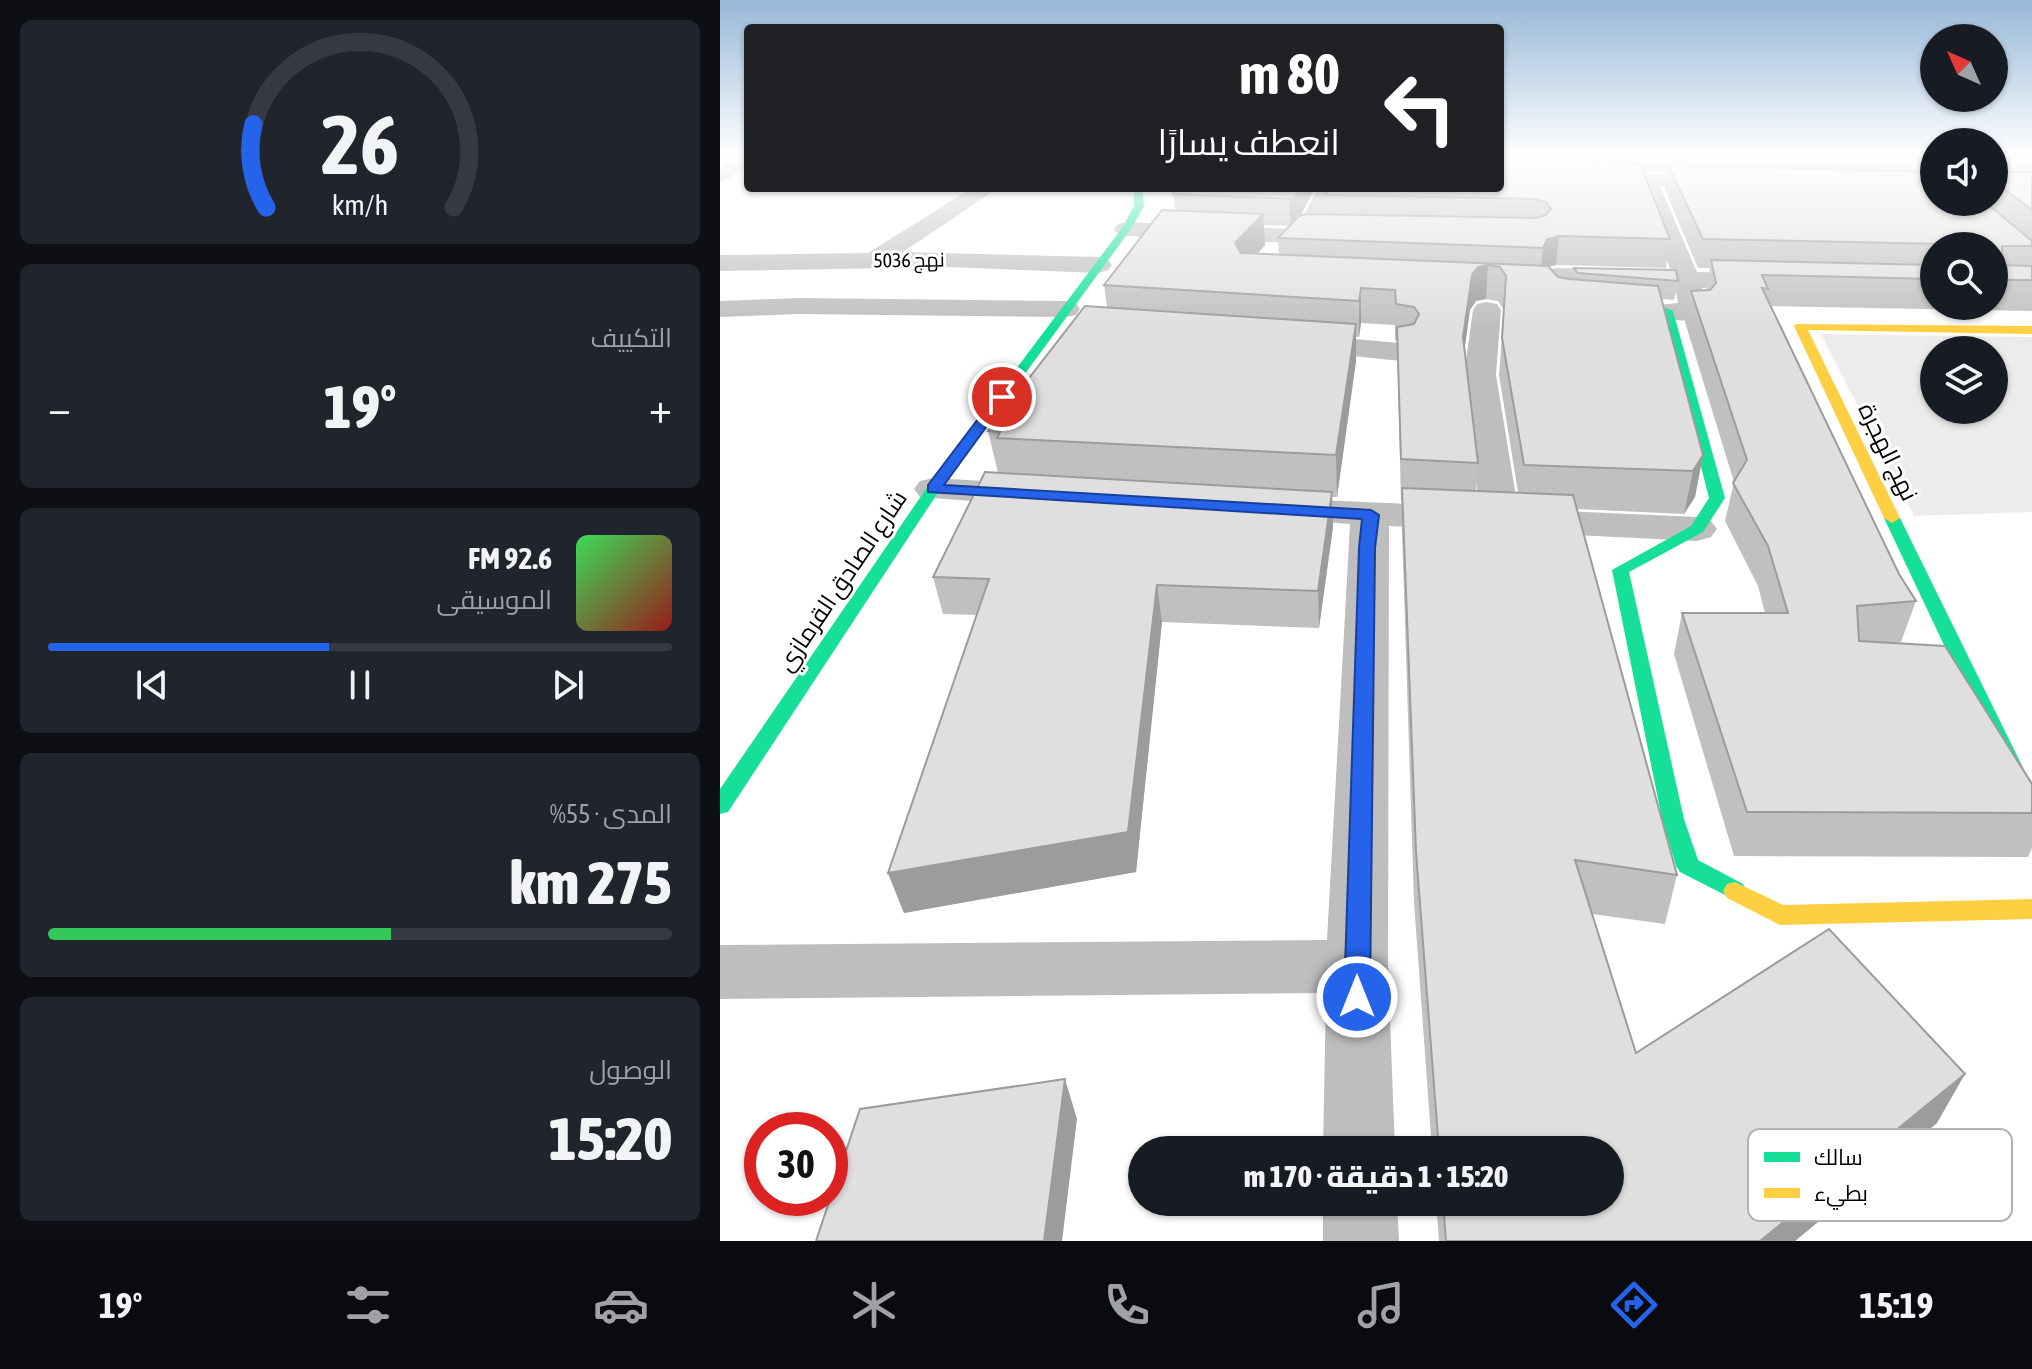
<!DOCTYPE html>
<html lang="ar">
<head>
<meta charset="utf-8">
<style>
  body { margin:0; font-family:"Asap Condensed",Cairo,sans-serif; background:#20242c; color:#f1f3f6; direction:rtl; height:100vh; display:flex; flex-direction:column; font-size:30px; white-space:nowrap }
  * { box-sizing:border-box; margin:0 }
  p { font-size:26px; color:#9ea1a6 }
  .icon { flex:none; width:44px; height:44px; fill:none; stroke:currentColor; stroke-width:2; stroke-linecap:round; stroke-linejoin:round }
  .map { position:relative; flex:1; overflow:hidden; direction:ltr }
  .details { display:flex; flex-direction:column; gap:20px; padding:20px; background:#0d0f14; width:720px }
  .details>* { flex:none }
  .hud { position:absolute; left:24px; top:24px; width:760px; height:168px; border-radius:8px; box-shadow:0 2px 6px #0004; direction:rtl; background:#202124; color:#fff; overflow:hidden }
  .needle { width:52px; rotate:315deg }
  .controls { position:absolute; left:1200px; top:24px; display:grid; gap:16px }
  .controls a { display:grid; place-items:center; width:88px; height:88px; border-radius:50%; background:#171b24; box-shadow:0 2px 6px #0004; font-size:40px }
  .speed { position:absolute; left:24px; top:1112px; display:flex; gap:16px; font-size:40px; font-weight:700; text-align:center }
  .speed>* { display:grid; place-content:center; width:104px; height:104px; border-radius:50%; background:#171b24; box-shadow:0 2px 6px #0004; line-height:1 }
  .speed .limit { border:12px solid #d22; background:#fff; color:#111 }
  .pin { position:absolute; display:grid; place-items:center; width:68px; height:68px; color:#fff; margin:-34px; border:4px solid #fff; border-radius:50%; box-shadow:0 2px 8px #0007 }
  .me { position:absolute; width:88px; margin:-44px; rotate:0deg; stroke-linejoin:round; filter:drop-shadow(0 0 6px #0008) }
  .turn { display:flex; align-items:center; gap:28px; height:168px; padding:0 32px; font-size:36px }
  .turn .icon { width:104px; height:104px; stroke-width:2.5 }
  .turn b { display:block; font-size:56px; line-height:68px }
  .big { font-size:60px; font-weight:800; line-height:1.1 }
  .details .card { flex:1; display:flex; flex-direction:column; justify-content:center; gap:12px; min-width:0; padding:0 28px; border-radius:12px; background:#20242c }
  .details .dial { align-items:center; gap:0 }
  .dial svg { height:208px; overflow:visible; fill:none; stroke:#363941; stroke-width:7; stroke-linecap:round; text-anchor:middle }
  .dial text { fill:#f1f3f6; stroke:none }
  .song { display:flex; align-items:center; gap:24px }
  .cover { width:96px; height:96px; border-radius:12px; background:linear-gradient(135deg,hsl(130 70% 55%),hsl(0 70% 35%)) }
  .played { height:8px; border-radius:4px; background:linear-gradient(90deg,#2563eb 45%,#363941 45%) }
  .keys { display:flex; justify-content:space-around; direction:ltr }
  .heat { display:flex; justify-content:space-between; align-items:center; font-size:44px; direction:ltr }
  .charge { height:12px; border-radius:6px; background:linear-gradient(90deg,#34c759 55%,#363941 0) }
  .trip { position:absolute; left:408px; top:1136px; width:496px; height:80px; border-radius:40px; background:#171b24; box-shadow:0 2px 6px #0004; font-weight:800; line-height:80px; text-align:center; direction:rtl }
  .dock { display:flex; height:128px; justify-content:space-around; align-items:center; background:#090b0e; color:#9ea1a6 }
  .dock .icon { width:56px; height:56px }
  .dock .current { color:#2563eb }
  .dock b { font-size:36px; color:#f1f3f6 }
  main { display:flex; flex:1; min-height:0 }
  .map>svg:first-child { display:block }
  .green { fill:#ececec; fill-rule:evenodd }
  .lines { fill:none; stroke-linecap:round; stroke-linejoin:round }
  .street { fill:#bebebe; fill-rule:evenodd }
  .fast { fill:#16e098; fill-rule:evenodd }
  .slow { fill:#ffcf43; fill-rule:evenodd }
  .wall { fill:#c0c0c0; fill-rule:evenodd }
  .shaded-wall { fill:#9c9c9c }
  .building { fill:#dfdfdf; stroke:#9c9c9c; stroke-width:2 }
  .route { fill:#2563eb; stroke:#184099; stroke-width:2 }
  .labels { text-anchor:middle; stroke-width:6; stroke-linejoin:round; paint-order:stroke }
  .far-street-label { font-size:20px; fill:#000; stroke:#fff }
  .street-label { font-size:24px; fill:#000; stroke:#fff }
  .key { fill:#fff; stroke:#b2b2b2; stroke-width:2 }
  .key-label { font-size:22px; fill:#000 }
</style>
</head>
<body>
<main>
<div class="map">
<svg width="1312" height="1241" viewBox="0 0 1312 1241">
  <rect width="100%" height="100%" fill="#fff"/>
  <path class="green" d="M 1101,334 L 1312,337 L 1312,512 L 1194,516 ZM 1214,350 L 1274,350 L 1274,410 L 1214,410 Z"/>
  <g class="lines">
    <g class="street">
      <path d="M 17,156 L 28,156 L 28,167 L 0,183 L 0,168 Z"/>
      <path d="M 780,165 L 1012,179 L 1016,183 L 1005,189 L 940,186 L 977,272 L 1048,274 L 1057,276 L 1061,282 L 1057,288 L 1048,290 L 982,288 L 988,312 L 984,318 C 969,322 952,321 937,317 L 933,311 L 937,305 L 958,303 L 955,287 L 827,282 L 823,276 L 827,270 L 836,268 L 951,271 L 918,185 L 780,177 Z"/>
      <path d="M 252,188 L 278,188 L 183,252 L 379,257 L 388,260 L 392,265 L 388,270 L 379,273 L 229,267 L 0,271 L 0,255 L 148,253 Z"/>
      <path d="M 598,188 L 620,188 L 602,225 L 626,227 L 630,232 L 626,237 L 571,243 L 406,236 L 398,234 L 394,229 L 398,224 L 406,222 L 571,229 L 578,227 Z"/>
      <path d="M 78,298 L 346,301 L 356,303 L 360,309 L 356,315 L 346,317 L 78,314 L 0,317 L 0,301 Z"/>
      <path d="M 767,302 L 777,304 L 781,310 L 776,375 L 798,509 L 977,517 L 991,521 L 997,529 L 991,537 L 977,541 L 669,526 L 668,966 L 675,1150 L 603,1150 L 606,993 L 0,999 L 0,945 L 607,940 L 630,524 L 539,517 L 533,509 L 539,501 L 552,498 L 759,507 L 744,375 L 753,310 L 757,304 Z"/>
      <path d="M 575,334 L 681,343 L 692,346 L 696,352 L 692,358 L 681,361 L 565,349 L 560,343 L 565,337 Z"/>
      <path d="M 213,478 L 316,484 L 329,487 L 335,495 L 329,503 L 316,506 L 200,497 L 194,489 L 200,481 Z"/>
      <path d="M 603,1202 L 677,1202 L 679,1241 L 603,1241 Z"/>
    </g>
    <g class="fast">
      <path d="M 414,188 L 422,188 L 424,206 L 411,229 L 219,491 L 8,812 L 0,814 L 0,789 L 208,486 L 402,228 L 414,206 Z"/>
      <path d="M 884,305 L 947,308 L 953,311 L 1005,498 L 983,532 L 909,572 L 964,819 L 978,860 L 1023,884 L 1027,891 L 1023,898 L 1015,900 L 960,872 L 956,866 L 942,819 L 892,570 L 971,526 L 989,498 L 942,314 L 880,310 L 880,306 Z"/>
      <path d="M 1172,513 L 1180,518 L 1312,786 L 1312,816 L 1304,814 L 1301,808 L 1164,518 Z"/>
    </g>
    <g class="slow">
      <path d="M 1076,324 L 1312,326 L 1312,334 L 1088,330 L 1180,518 L 1172,523 L 1164,518 L 1074,326 Z"/>
      <path d="M 1015,882 L 1063,905 L 1312,899 L 1312,919 L 1060,925 L 1007,898 L 1003,891 L 1007,884 Z"/>
    </g>
  </g>
  <path class="wall" d="M 780,156 L 1214,156 L 1214,202 L 1274,202 L 1274,156 L 1312,156 L 1312,311 L 1050,306 L 1179,574 L 1196,601 L 1181,642 L 1168,643 L 1312,784 L 1312,848 L 1308,857 L 1014,856 L 954,654 L 962,613 L 1045,613 L 1038,586 L 1005,521 L 1014,482 L 965,322 L 971,291 L 986,290 L 990,268 L 978,268 L 945,190 L 947,172 L 923,171 L 950,239 L 946,268 L 836,265 L 829,267 L 838,277 L 852,280 L 854,268 L 958,281 L 954,300 L 942,299 L 983,455 L 975,497 L 964,514 L 857,509 L 957,875 L 945,924 L 872,914 L 916,1053 L 1217,1123 L 1075,1241 L 719,1241 L 716,1202 L 890,1202 L 890,1150 L 712,1150 L 694,902 L 682,531 L 682,501 L 681,501 L 677,340 L 675,340 L 675,325 L 641,323 L 639,337 L 636,337 L 636,361 L 617,497 L 612,497 L 613,527 L 599,628 L 442,622 L 416,872 L 184,913 L 168,873 L 257,615 L 223,614 L 213,577 L 278,473 L 268,431 L 387,307 L 384,285 L 455,210 L 453,188 L 595,188 L 580,216 L 607,215 L 606,195 ZM 544,225 L 570,226 L 558,238 L 559,254 L 538,253 L 545,245 ZM 1214,246 L 1274,246 L 1274,306 L 1214,306 ZM 766,299 L 778,301 L 784,310 L 779,375 L 798,492 L 756,491 L 758,463 L 744,350 L 750,310 L 756,301 Z"/>
  <g class="shaded-wall">
    <path d="M 580,188 L 595,188 L 576,224 L 571,226 L 569,199 Z"/>
    <path d="M 543,214 L 545,245 L 518,275 L 515,243 Z"/>
    <path d="M 839,236 L 836,265 L 824,268 L 820,277 L 823,248 L 827,239 Z"/>
    <path d="M 768,265 L 766,299 L 756,301 L 750,310 L 741,375 L 743,337 L 752,275 L 758,267 Z"/>
    <path d="M 641,288 L 641,323 L 639,337 L 639,301 Z"/>
    <path d="M 636,324 L 636,361 L 617,497 L 616,455 Z"/>
    <path d="M 983,455 L 975,497 L 964,514 L 973,471 Z"/>
    <path d="M 612,492 L 613,527 L 599,628 L 598,591 Z"/>
    <path d="M 437,585 L 442,622 L 416,872 L 184,913 L 168,873 Z"/>
    <path d="M 1245,1074 L 1217,1123 L 1075,1241 L 1040,1241 Z"/>
    <path d="M 345,1079 L 357,1119 L 342,1241 L 324,1241 Z"/>
  </g>
  <g class="building">
    <path d="M 780,156 L 800,156 L 920,164 L 950,239 L 839,236 L 827,239 L 823,248 L 558,238 L 579,216 L 586,214 L 815,218 L 826,215 L 831,209 L 826,202 L 815,199 L 606,195 L 610,188 L 780,188 Z"/>
    <path d="M 1274,156 L 1281,156 L 1279,158 L 1280,172 L 1312,172 L 1312,210 L 1274,181 Z"/>
    <path d="M 948,165 L 1214,172 L 1214,202 L 1265,202 L 1312,241 L 1312,246 L 1282,246 L 1282,265 L 1312,266 L 1312,280 L 1274,280 L 1274,246 L 1225,246 L 1223,244 L 983,239 Z"/>
    <path d="M 453,188 L 580,188 L 575,198 L 569,199 L 453,194 Z"/>
    <path d="M 442,210 L 543,214 L 515,243 L 521,253 L 828,266 L 838,277 L 850,279 L 938,286 L 983,455 L 973,471 L 804,465 L 782,338 L 786,276 L 780,267 L 768,265 L 758,267 L 752,275 L 743,337 L 758,463 L 681,459 L 677,327 L 694,324 L 699,314 L 694,307 L 676,304 L 675,290 L 641,288 L 639,301 L 384,285 Z"/>
    <path d="M 991,260 L 1214,265 L 1214,279 L 1042,275 L 1048,289 L 1042,288 L 1179,574 L 1196,601 L 1137,606 L 1139,641 L 1225,646 L 1312,784 L 1312,813 L 1027,812 L 962,613 L 1068,613 L 1048,546 L 1013,483 L 1027,460 L 971,291 L 990,290 L 996,283 Z"/>
    <path d="M 854,268 L 956,270 L 958,281 L 858,273 Z"/>
    <path d="M 365,306 L 636,324 L 616,455 L 277,438 L 280,432 L 268,431 Z"/>
    <path d="M 265,472 L 612,492 L 598,591 L 437,585 L 408,832 L 168,873 L 269,579 L 213,577 Z"/>
    <path d="M 682,488 L 853,495 L 957,875 L 855,860 L 916,1053 L 1109,929 L 1245,1074 L 1040,1241 L 726,1241 L 723,1202 L 890,1202 L 890,1150 L 719,1150 L 696,852 Z"/>
    <path d="M 345,1079 L 324,1241 L 96,1241 L 140,1109 Z"/>
  </g>
  <linearGradient id="sky" x2="0" y2="1"><stop stop-color="#97b8d8"/><stop offset="0.47" stop-color="#fff"/><stop offset="1" stop-color="#fff" stop-opacity="0"/></linearGradient>
  <rect width="1312" height="330" fill="url(#sky)"/>
  <path class="route" d="M 282,393 L 288,397 L 224,485 L 651,510 L 659,515 L 655,548 L 650,997 L 646,1005 L 637,1008 L 628,1005 L 624,997 L 639,548 L 642,519 L 208,492 L 208,485 L 277,394 Z"/>
  <g class="labels">
    <g class="far-street-label">
      <text transform="translate(189 260) rotate(-1)" y="7">نهج 5036</text>
    </g>
    <g class="street-label">
      <text transform="translate(1168 452) rotate(64)" y="8">نهج الهجرة</text>
      <text transform="translate(122 581) rotate(-56)" y="8">شارع الصادق القرمازي</text>
    </g>
  </g>
  <rect x="1028" y="1129" width="264" height="92" rx="12" class="key"/>
  <rect x="1044" y="1152" width="36" height="10" fill="#16e098"/>
  <rect x="1044" y="1188" width="36" height="10" fill="#ffcf43"/>
  <g class="key-label">
    <text x="1094" y="1165">سالك</text>
    <text x="1094" y="1201">بطيء</text>
  </g>
</svg>
<div class="controls">
<a><svg class="needle" viewBox="-14 -14 28 28"><path d="M0-13l5 13h-10z" fill="#e53935"/><path d="M0 13l5-13h-10z" fill="#9ea1a6"/></svg></a>
<a><svg class="icon" aria-label="sound" viewBox="0 0 24 24"><path d="M4 9h4l5-4v14l-5-4H4zM17 9q2 3 0 6"/></svg></a>
<a><svg class="icon" aria-label="search" viewBox="0 0 24 24"><circle cx="10" cy="10" r="6"/><path d="M15 15l6 6"/></svg></a>
<a><svg class="icon" aria-label="layers" viewBox="0 0 24 24"><path d="M12 4l9 5-9 5-9-5zM3 14l9 5 9-5"/></svg></a>
</div>
<div class="speed"><div class="limit">30</div></div>
<div class="pin" style="left:282px;top:397px;background:#d93025"><svg class="icon" aria-label="arrive" viewBox="0 0 24 24"><path d="M6 21V4h12l-3 4 3 4H6"/></svg></div>
<svg class="me" style="left:637px;top:997px" viewBox="-20 -20 40 40"><circle r="17" fill="#2563eb" stroke="#fff" stroke-width="3"/><path d="M0-11L8 9 0 5-8 9z" fill="#fff"/></svg>
<div class="trip">15:20 · 1 دقيقة · 170 m</div>
<div class="hud">
<div class="turn"><svg class="icon" aria-label="left" viewBox="0 0 24 24"><path d="M17 20v-9H6M10 6l-5 5 5 5"/></svg><div><b>80 m</b>انعطف يسارًا</div></div>
</div>
</div>
<section class="details">
<div class="card dial"><svg viewBox="0 0 100 80">
<path d="M14 69A42 42 0 1 1 86 69"/>
<path d="M14 69A42 42 0 0 1 9 37" stroke="#2563eb"/>
<text x="50" y="56" font-size="32" font-weight="700">26</text>
<text x="50" y="72" font-size="11">km/h</text>
</svg></div>
<div class="card"><p>التكييف</p>
<div class="heat"><a>−</a><b class="big">19°</b><a>+</a></div>
</div>
<div class="card">
<div class="song"><i class="cover"></i><div><b>92.6 FM</b><p>الموسيقى</p></div></div>
<div class="played"></div>
<div class="keys"><svg class="icon" aria-label="previous" viewBox="0 0 24 24"><path d="M18 5L8 12l10 7zM5 5v14"/></svg><svg class="icon" aria-label="pause" viewBox="0 0 24 24"><path d="M8 5v14M16 5v14"/></svg><svg class="icon" aria-label="next" viewBox="0 0 24 24"><path d="M6 5l10 7-10 7zM19 5v14"/></svg></div>
</div>
<div class="card"><p>المدى · 55%</p><b class="big">275 km</b><div class="charge"></div></div>
<div class="card"><p>الوصول</p><b class="big">15:20</b></div>
</section>
</main>
<nav class="dock">
<b>15:19</b>
<svg class="icon current" aria-label="directions" viewBox="0 0 24 24"><path d="M12 3l9 9-9 9-9-9zM9 14v-3h6M13 9l2 2-2 2"/></svg>
<svg class="icon" aria-label="music" viewBox="0 0 24 24"><path d="M9 18V5l10-2v13"/><circle cx="6" cy="18" r="3"/><circle cx="16" cy="16" r="3"/></svg>
<svg class="icon" aria-label="phone" viewBox="0 0 24 24"><path d="M5 4h4l2 5-3 2q2 4 5 5l2-3 5 2v4C11 20 4 13 5 4z"/></svg>
<svg class="icon" aria-label="climate" viewBox="0 0 24 24"><path d="M12 3v18M4 7l16 10M4 17L20 7"/></svg>
<svg class="icon" aria-label="car" viewBox="0 0 24 24"><path d="M5 17H2v-5l4-1 3-4h7l3 4 3 1v5h-3M9 17h6M6 11h13"/><circle cx="7" cy="17" r="2"/><circle cx="17" cy="17" r="2"/></svg>
<svg class="icon" aria-label="filters" viewBox="0 0 24 24"><path d="M4 7h16M4 17h16"/><circle cx="9" cy="7" r="2"/><circle cx="15" cy="17" r="2"/></svg>
<b>19°</b>
</nav>
</body>
</html>
